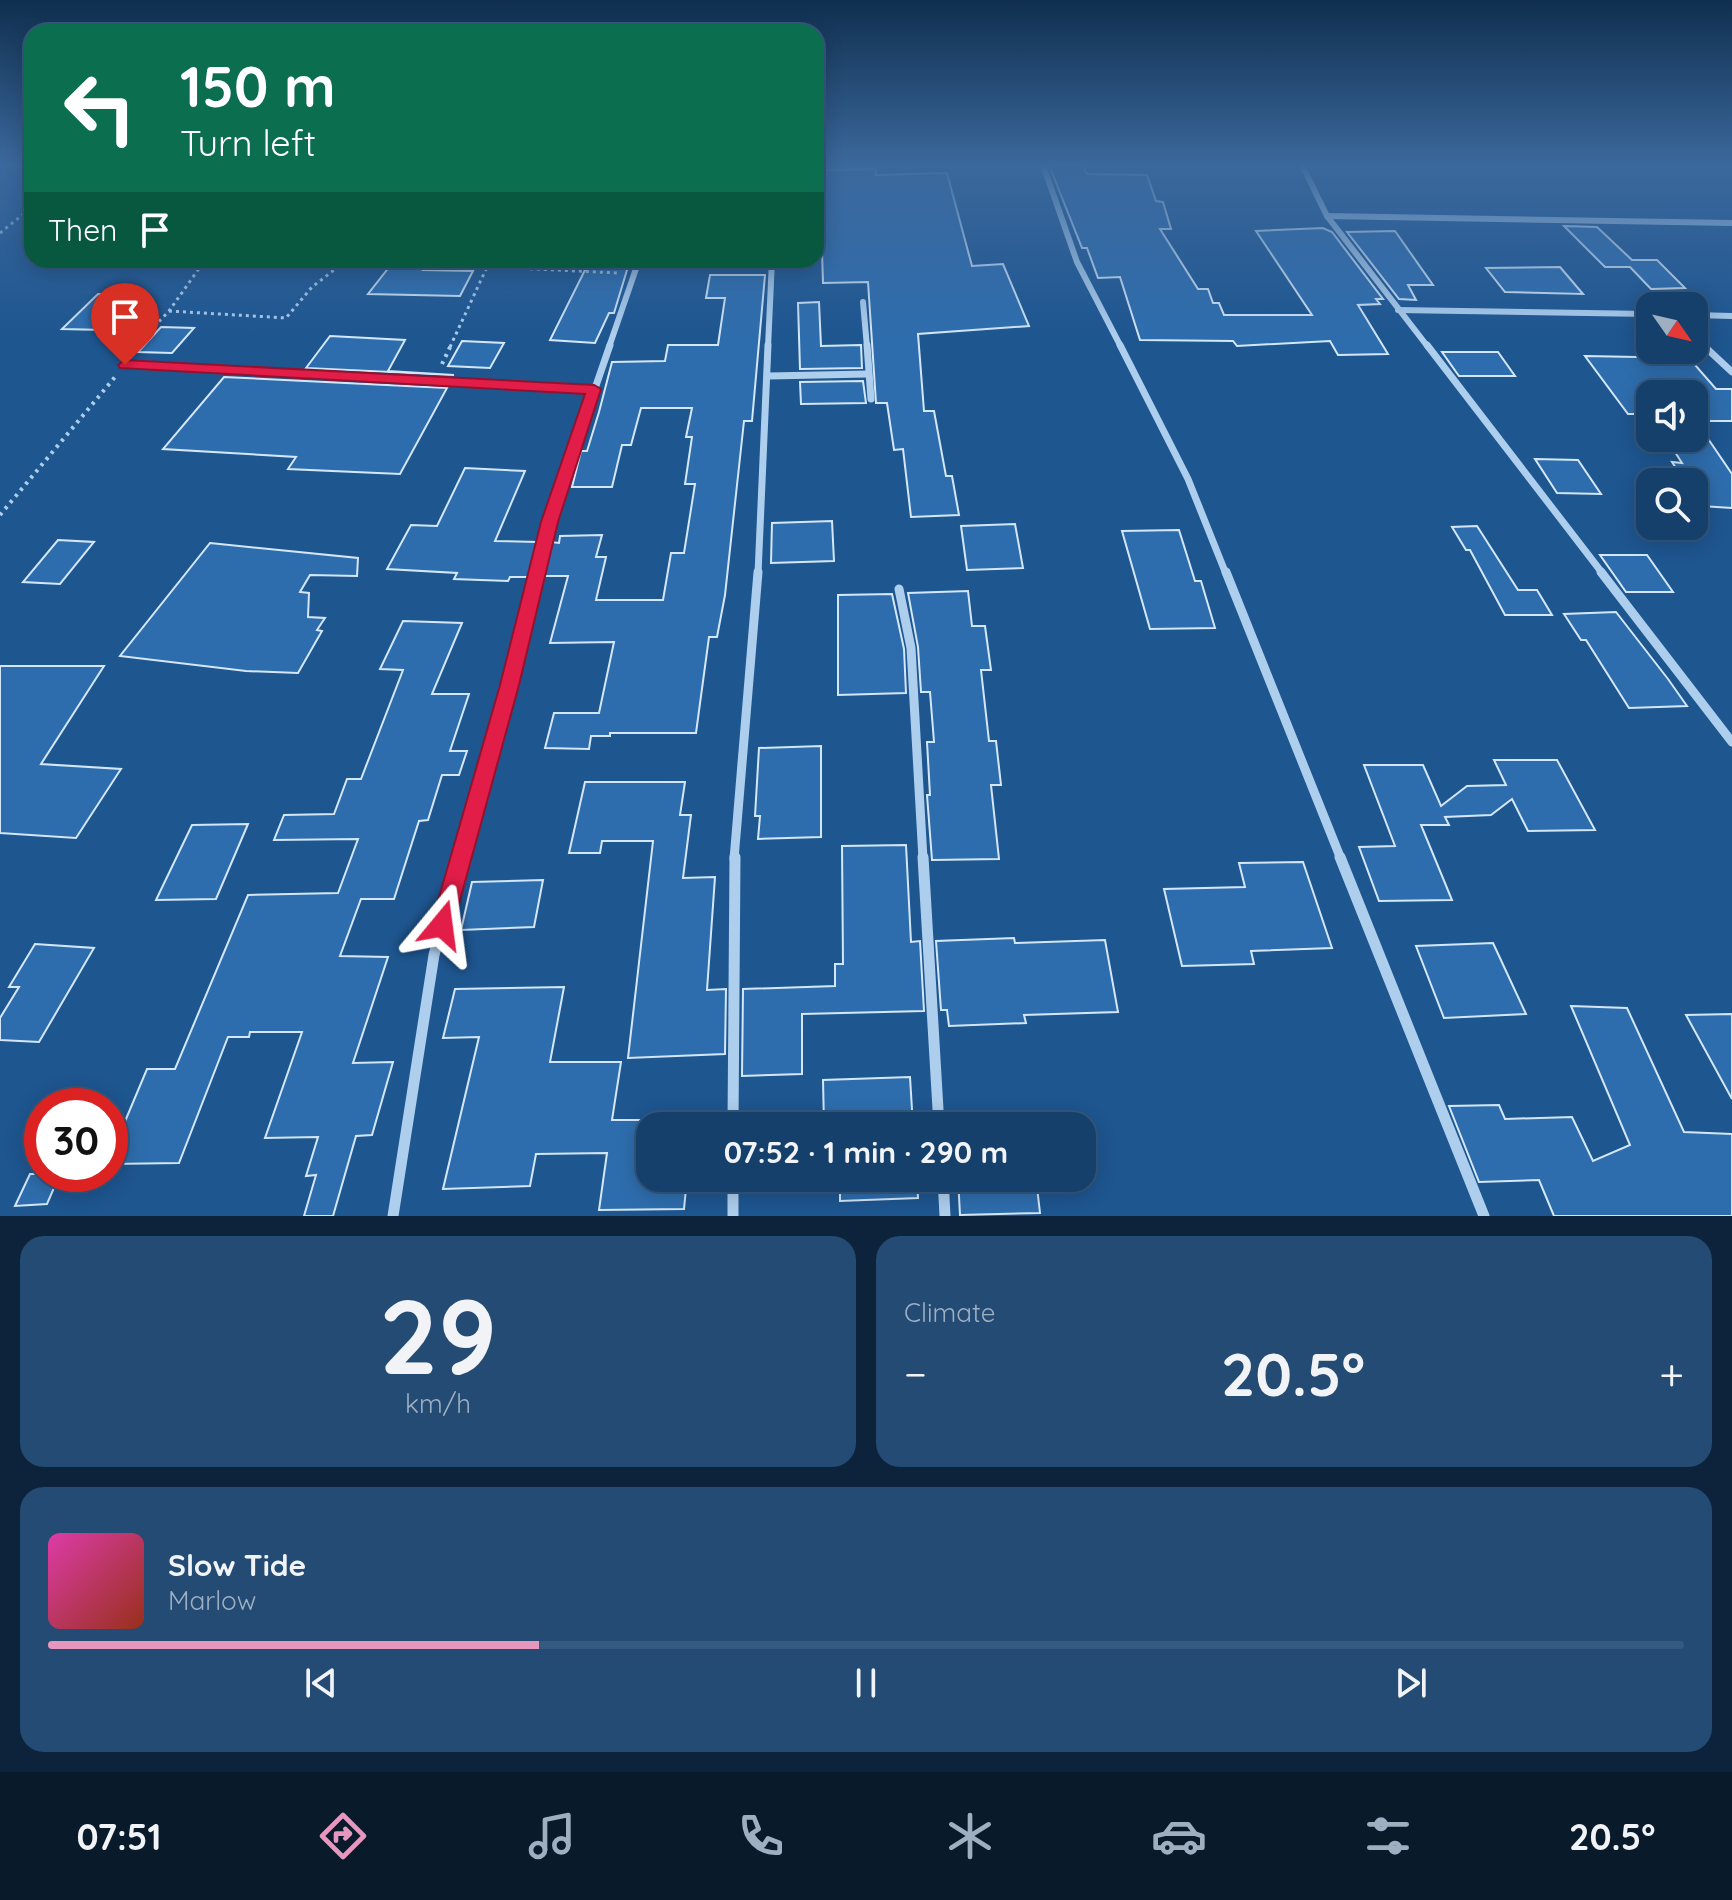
<!DOCTYPE html>
<html lang="en">
<head>
<meta charset="utf-8">
<style>
  body { margin:0; font-family:Quicksand,sans-serif; background:#234b74; color:#f1f3f6; height:100vh; display:flex; flex-direction:column; font-size:30px; white-space:nowrap }
  * { box-sizing:border-box; margin:0 }
  p { font-size:26px; color:#9eafc2 }
  .icon { flex:none; width:44px; height:44px; fill:none; stroke:currentColor; stroke-width:2; stroke-linecap:round; stroke-linejoin:round }
  .map { position:relative; height:1216px; overflow:hidden }
  .side { display:flex; flex-direction:column; gap:20px; padding:20px; background:#0c233b; flex:1 }
  .side>* { flex:none }
  .top-card { position:absolute; left:24px; top:24px; width:800px; height:244px; border-radius:24px; box-shadow:0 4px 20px #0003,0 0 0 2px #35597f; background:#0b6e4f; color:#fff; overflow:hidden }
  .needle { width:52px; rotate:124deg }
  .buttons { position:absolute; left:1636px; top:292px; display:grid; gap:16px }
  .buttons a { display:grid; place-items:center; width:72px; height:72px; border-radius:16px; background:#16406c; box-shadow:0 4px 20px #0003,0 0 0 2px #35597f; font-size:40px }
  .speed { position:absolute; left:24px; top:1088px; display:flex; gap:16px; font-size:40px; font-weight:700; text-align:center }
  .speed>* { display:grid; place-content:center; width:104px; height:104px; border-radius:50%; background:#16406c; box-shadow:0 4px 20px #0003,0 0 0 2px #35597f; line-height:1 }
  .speed .limit { border:12px solid #d22; background:#fff; color:#111 }
  .pin { position:absolute; display:grid; place-items:center; width:68px; height:68px; color:#fff; margin:-82px -34px; border-radius:50% 50% 50% 0; rotate:-45deg; box-shadow:0 0 8px #0007 }
  .pin .icon { rotate:45deg }
  .me { position:absolute; width:88px; margin:-44px; rotate:16deg; stroke-linejoin:round; filter:drop-shadow(0 0 6px #0008) }
  .turn { display:flex; align-items:center; gap:28px; height:168px; padding:0 24px; font-size:36px }
  .turn .icon { width:104px; height:104px; stroke-width:2.5 }
  .turn b { display:block; font-size:56px; line-height:68px }
  .then { display:flex; align-items:center; height:76px; padding:0 24px; background:#0003; gap:16px; font-size:30px }
  .big { font-size:60px; font-weight:800; line-height:1.1 }
  .side .widget { flex:1; display:flex; flex-direction:column; justify-content:center; gap:12px; min-width:0; padding:0 28px; border-radius:24px; background:#234b74 }
  .side .dial { align-items:center; gap:0 }
  .dial b { font-size:104px; line-height:1 }
  .song { display:flex; align-items:center; gap:24px }
  .cover { width:96px; height:96px; border-radius:12px; background:linear-gradient(135deg,hsl(320 70% 55%),hsl(10 70% 35%)) }
  .played { height:8px; border-radius:4px; background:linear-gradient(90deg,#e797bd 30%,#35597f 30%) }
  .keys { display:flex; justify-content:space-around; direction:ltr }
  .heat { display:flex; justify-content:space-between; align-items:center; font-size:44px; direction:ltr }
  .side .tiles { flex:1; display:grid; gap:20px; grid-template-columns:1fr 1fr }
  .widget:last-child { grid-column:span 2 }
  .trip { position:absolute; left:636px; top:1112px; width:460px; height:80px; border-radius:24px; background:#16406c; box-shadow:0 4px 20px #0003,0 0 0 2px #35597f; font-weight:800; line-height:80px; text-align:center }
  .tab-bar { display:flex; height:128px; justify-content:space-around; align-items:center; background:#091a2b; color:#9eafc2 }
  .tab-bar .icon { width:56px; height:56px }
  .tab-bar .selected { color:#e797bd }
  .tab-bar b { font-size:36px; color:#f1f3f6 }
  .map>svg:first-child { display:block }
  .building { fill:#2e6dad; stroke:#d4e7f9; stroke-width:2 }
  .lines { fill:none; stroke-linecap:round; stroke-linejoin:round }
  .path-far1 { stroke:#aeceed; stroke-width:3; stroke-dasharray:3 4; stroke-linecap:butt }
  .path { stroke:#aeceed; stroke-width:4; stroke-dasharray:3 5; stroke-linecap:butt }
  .street-far3 { stroke:#aeceed; stroke-width:6 }
  .street-far2 { stroke:#aeceed; stroke-width:7 }
  .street-far1 { stroke:#aeceed; stroke-width:9 }
  .street { stroke:#aeceed; stroke-width:11 }
  .route { fill:#e11d48; stroke:#92132f; stroke-width:2 }
</style>
</head>
<body>
<div class="map">
<svg width="1732" height="1216" viewBox="0 0 1732 1216">
  <rect width="100%" height="100%" fill="#1e5690"/>
  <g class="building">
    <path d="M 1049,165 L 1083,165 L 1087,174 L 1147,175 L 1156,201 L 1163,202 L 1171,229 L 1160,229 L 1198,289 L 1208,289 L 1213,303 L 1219,303 L 1224,315 L 1312,315 L 1256,231 L 1323,228 L 1332,232 L 1383,299 L 1376,299 L 1380,304 L 1358,305 L 1388,354 L 1338,355 L 1330,341 L 1237,346 L 1233,341 L 1140,340 L 1120,277 L 1098,278 L 1087,248 L 1082,248 Z"/>
    <path d="M 876,169 L 876,175 L 947,173 L 972,266 L 1003,264 L 1029,326 L 918,334 L 924,411 L 934,411 L 946,476 L 952,476 L 959,515 L 911,517 L 903,449 L 894,450 L 887,403 L 876,403 L 868,282 L 823,283 L 821,219 L 816,220 L 816,170 Z"/>
    <path d="M 1564,226 L 1597,227 L 1632,260 L 1657,260 L 1685,288 L 1651,289 L 1630,267 L 1605,267 Z"/>
    <path d="M 1395,231 L 1433,285 L 1408,285 L 1416,300 L 1399,299 L 1347,232 Z"/>
    <path d="M 590,260 L 630,260 L 614,313 L 609,313 L 595,343 L 550,340 Z"/>
    <path d="M 390,266 L 424,268 L 423,270 L 473,271 L 460,296 L 368,294 Z"/>
    <path d="M 1560,267 L 1583,294 L 1505,292 L 1486,268 Z"/>
    <path d="M 710,275 L 765,275 L 752,421 L 744,421 L 725,595 L 717,637 L 709,637 L 696,733 L 610,733 L 610,736 L 591,736 L 589,749 L 545,748 L 554,713 L 599,713 L 614,642 L 550,643 L 568,576 L 544,576 L 551,542 L 559,543 L 560,536 L 602,535 L 596,557 L 606,557 L 596,600 L 663,600 L 671,553 L 684,553 L 695,484 L 685,484 L 692,437 L 686,437 L 692,408 L 641,408 L 631,445 L 622,445 L 612,487 L 572,487 L 581,451 L 587,451 L 599,412 L 612,362 L 665,361 L 668,345 L 718,345 L 725,298 L 706,298 Z"/>
    <path d="M 98,294 L 140,296 L 105,330 L 62,329 Z"/>
    <path d="M 819,302 L 821,346 L 861,345 L 862,368 L 800,369 L 798,303 Z"/>
    <path d="M 161,327 L 194,328 L 172,353 L 138,352 Z"/>
    <path d="M 330,336 L 405,340 L 388,371 L 454,375 L 306,368 Z"/>
    <path d="M 462,341 L 504,343 L 490,368 L 448,366 Z"/>
    <path d="M 1442,352 L 1498,352 L 1515,376 L 1459,376 Z"/>
    <path d="M 1585,356 L 1689,358 L 1716,389 L 1732,389 L 1732,421 L 1696,421 L 1732,474 L 1732,508 L 1701,506 L 1694,496 L 1694,482 L 1685,482 L 1672,462 L 1682,463 L 1666,438 L 1694,438 L 1694,394 L 1650,394 L 1650,414 L 1628,414 Z"/>
    <path d="M 224,377 L 447,388 L 400,474 L 288,469 L 296,457 L 163,449 Z"/>
    <path d="M 863,381 L 866,403 L 801,404 L 800,382 Z"/>
    <path d="M 1535,459 L 1578,460 L 1601,494 L 1557,493 Z"/>
    <path d="M 465,468 L 525,471 L 495,541 L 537,542 L 528,577 L 510,577 L 508,581 L 454,579 L 457,573 L 387,569 L 411,525 L 437,526 Z"/>
    <path d="M 832,521 L 834,561 L 771,563 L 772,523 Z"/>
    <path d="M 1015,524 L 1023,568 L 967,570 L 961,526 Z"/>
    <path d="M 1477,526 L 1518,590 L 1537,590 L 1552,615 L 1505,615 L 1470,550 L 1466,550 L 1452,527 Z"/>
    <path d="M 1179,530 L 1195,581 L 1201,581 L 1215,628 L 1150,629 L 1122,531 Z"/>
    <path d="M 58,540 L 94,542 L 60,584 L 23,582 Z"/>
    <path d="M 210,543 L 358,558 L 357,576 L 310,575 L 300,592 L 309,593 L 308,617 L 325,618 L 317,630 L 322,631 L 298,673 L 246,671 L 120,656 Z"/>
    <path d="M 1600,555 L 1647,555 L 1673,592 L 1626,592 Z"/>
    <path d="M 968,591 L 972,626 L 985,626 L 991,670 L 981,670 L 989,741 L 996,741 L 1001,785 L 991,785 L 999,859 L 932,860 L 927,795 L 930,795 L 927,742 L 934,742 L 930,692 L 921,692 L 918,647 L 908,593 Z"/>
    <path d="M 892,594 L 904,649 L 906,693 L 838,695 L 838,595 Z"/>
    <path d="M 1616,612 L 1668,679 L 1687,706 L 1629,708 L 1586,640 L 1581,640 L 1564,614 Z"/>
    <path d="M 403,621 L 462,623 L 432,694 L 469,694 L 450,751 L 467,751 L 459,775 L 442,775 L 428,820 L 419,821 L 394,899 L 361,899 L 340,956 L 388,957 L 353,1063 L 393,1062 L 372,1135 L 356,1136 L 333,1216 L 304,1216 L 316,1175 L 306,1176 L 318,1137 L 265,1138 L 302,1032 L 250,1032 L 249,1037 L 228,1037 L 179,1163 L 110,1164 L 110,1157 L 147,1069 L 175,1069 L 248,895 L 338,893 L 358,839 L 274,840 L 284,815 L 334,814 L 347,779 L 361,779 L 403,670 L 380,669 Z"/>
    <path d="M 0,666 L 104,666 L 41,764 L 121,769 L 76,838 L 0,833 Z"/>
    <path d="M 821,746 L 821,837 L 758,839 L 760,816 L 755,816 L 759,748 Z"/>
    <path d="M 1494,760 L 1557,760 L 1595,830 L 1528,831 L 1512,799 L 1491,815 L 1445,817 L 1449,825 L 1421,825 L 1452,900 L 1379,901 L 1359,847 L 1395,846 L 1364,765 L 1423,765 L 1441,806 L 1467,786 L 1506,785 Z"/>
    <path d="M 585,782 L 685,782 L 680,815 L 691,815 L 683,878 L 715,877 L 707,990 L 726,989 L 725,1054 L 628,1058 L 653,841 L 602,841 L 600,853 L 569,853 Z"/>
    <path d="M 248,824 L 216,899 L 156,900 L 192,825 Z"/>
    <path d="M 906,845 L 911,942 L 920,941 L 924,1011 L 802,1014 L 802,1074 L 742,1076 L 743,989 L 835,986 L 835,964 L 843,964 L 842,846 Z"/>
    <path d="M 1303,862 L 1332,948 L 1251,951 L 1254,964 L 1182,966 L 1164,889 L 1245,887 L 1239,863 Z"/>
    <path d="M 543,880 L 534,927 L 461,930 L 472,882 Z"/>
    <path d="M 1014,938 L 1015,943 L 1105,940 L 1118,1012 L 1024,1015 L 1026,1023 L 949,1026 L 947,1010 L 941,1010 L 936,941 Z"/>
    <path d="M 1493,943 L 1526,1014 L 1444,1018 L 1416,946 Z"/>
    <path d="M 35,944 L 94,948 L 39,1042 L 0,1040 L 0,1018 L 19,987 L 9,987 Z"/>
    <path d="M 564,987 L 550,1062 L 621,1062 L 612,1120 L 650,1120 L 650,1178 L 687,1178 L 684,1209 L 599,1210 L 607,1153 L 536,1154 L 530,1186 L 443,1189 L 479,1037 L 443,1038 L 455,989 Z"/>
    <path d="M 1571,1006 L 1627,1008 L 1684,1132 L 1732,1134 L 1732,1216 L 1554,1216 L 1539,1180 L 1479,1182 L 1449,1106 L 1499,1105 L 1505,1119 L 1572,1117 L 1593,1161 L 1630,1145 Z"/>
    <path d="M 1732,1014 L 1732,1099 L 1686,1015 Z"/>
    <path d="M 910,1077 L 913,1126 L 824,1126 L 823,1080 Z"/>
    <path d="M 30,1174 L 60,1174 L 47,1204 L 15,1206 Z"/>
    <path d="M 840,1178 L 917,1178 L 918,1198 L 840,1201 Z"/>
    <path d="M 958,1178 L 1036,1178 L 1040,1213 L 960,1215 Z"/>
  </g>
  <g class="lines">
    <g class="path-far1">
      <path d="M 0,233 L 32,207"/>
      <path d="M 169,311 L 286,318 L 312,287 L 347,260 L 618,273"/>
      <path d="M 135,347 L 169,311 L 205,260"/>
      <path d="M 450,347 L 487,267"/>
    </g>
    <g class="path">
      <path d="M 133,349 L 136,345"/>
      <path d="M 442,364 L 451,345"/>
      <path d="M 0,515 L 115,377"/>
    </g>
    <g class="street-far3">
      <path d="M 1043,165 L 1077,262 L 1121,347"/>
      <path d="M 1302,165 L 1327,216 L 1428,347"/>
      <path d="M 1327,216 L 1732,223"/>
      <path d="M 863,302 L 867,347"/>
      <path d="M 1398,310 L 1650,314"/>
      <path d="M 1694,315 L 1732,316"/>
      <path d="M 1694,337 L 1705,347"/>
      <path d="M 609,347 L 639,260"/>
      <path d="M 768,347 L 772,260"/>
    </g>
    <g class="street-far2">
      <path d="M 867,345 L 871,399"/>
      <path d="M 1120,345 L 1188,479 L 1226,574"/>
      <path d="M 1427,345 L 1603,574"/>
      <path d="M 1703,345 L 1732,372"/>
      <path d="M 125,365 L 594,389"/>
      <path d="M 769,376 L 867,374"/>
      <path d="M 536,574 L 549,522 L 610,345"/>
      <path d="M 758,574 L 768,345"/>
    </g>
    <g class="street-far1">
      <path d="M 1226,572 L 1341,859"/>
      <path d="M 1601,572 L 1732,742"/>
      <path d="M 899,589 L 911,648 L 923,859"/>
      <path d="M 461,859 L 510,685 L 537,572"/>
      <path d="M 734,859 L 758,572"/>
    </g>
    <g class="street">
      <path d="M 923,857 L 939,1126"/>
      <path d="M 1340,857 L 1484,1216"/>
      <path d="M 733,1126 L 735,857"/>
      <path d="M 733,1178 L 733,1216"/>
      <path d="M 943,1178 L 945,1216"/>
      <path d="M 393,1216 L 434,955 L 461,857"/>
    </g>
  </g>
  <linearGradient id="sky" x2="0" y2="1"><stop stop-color="#102f4f"/><stop offset="0.49" stop-color="#3b689c"/><stop offset="1" stop-color="#3b689c" stop-opacity="0"/></linearGradient>
  <rect width="1732" height="336" fill="url(#sky)"/>
  <path class="route" d="M 125,360 L 594,385 L 601,389 L 558,522 L 519,685 L 451,933 L 442,936 L 434,933 L 431,925 L 500,685 L 541,522 L 585,394 L 120,368 L 118,365 Z"/>
</svg>
<div class="buttons">
<a><svg class="needle" viewBox="-14 -14 28 28"><path d="M0-13l5 13h-10z" fill="#e53935"/><path d="M0 13l5-13h-10z" fill="#9eafc2"/></svg></a>
<a><svg class="icon" aria-label="sound" viewBox="0 0 24 24"><path d="M4 9h4l5-4v14l-5-4H4zM17 9q2 3 0 6"/></svg></a>
<a><svg class="icon" aria-label="search" viewBox="0 0 24 24"><circle cx="10" cy="10" r="6"/><path d="M15 15l6 6"/></svg></a>
</div>
<div class="speed"><div class="limit">30</div></div>
<div class="pin" style="left:125px;top:365px;background:#d93025"><svg class="icon" aria-label="arrive" viewBox="0 0 24 24"><path d="M6 21V4h12l-3 4 3 4H6"/></svg></div>
<svg class="me" style="left:442px;top:925px" viewBox="-20 -20 40 40"><path d="M0-17L14 15 0 8-14 15z" fill="#e11d48" stroke="#fff" stroke-width="4"/></svg>
<div class="trip">07:52 · 1 min · 290 m</div>
<div class="top-card">
<div class="turn"><svg class="icon" aria-label="left" viewBox="0 0 24 24"><path d="M17 20v-9H6M10 6l-5 5 5 5"/></svg><div><b>150 m</b>Turn left</div></div>
<div class="then">Then<svg class="icon" aria-label="arrive" viewBox="0 0 24 24"><path d="M6 21V4h12l-3 4 3 4H6"/></svg></div>
</div>
</div>
<section class="side">
<div class="tiles">
<div class="widget dial"><b>29</b><p>km/h</p></div>
<div class="widget"><p>Climate</p>
<div class="heat"><a>−</a><b class="big">20.5°</b><a>+</a></div>
</div>
<div class="widget">
<div class="song"><i class="cover"></i><div><b>Slow Tide</b><p>Marlow</p></div></div>
<div class="played"></div>
<div class="keys"><svg class="icon" aria-label="previous" viewBox="0 0 24 24"><path d="M18 5L8 12l10 7zM5 5v14"/></svg><svg class="icon" aria-label="pause" viewBox="0 0 24 24"><path d="M8 5v14M16 5v14"/></svg><svg class="icon" aria-label="next" viewBox="0 0 24 24"><path d="M6 5l10 7-10 7zM19 5v14"/></svg></div>
</div>
</div>
</section>
<nav class="tab-bar">
<b>07:51</b>
<svg class="icon selected" aria-label="directions" viewBox="0 0 24 24"><path d="M12 3l9 9-9 9-9-9zM9 14v-3h6M13 9l2 2-2 2"/></svg>
<svg class="icon" aria-label="music" viewBox="0 0 24 24"><path d="M9 18V5l10-2v13"/><circle cx="6" cy="18" r="3"/><circle cx="16" cy="16" r="3"/></svg>
<svg class="icon" aria-label="phone" viewBox="0 0 24 24"><path d="M5 4h4l2 5-3 2q2 4 5 5l2-3 5 2v4C11 20 4 13 5 4z"/></svg>
<svg class="icon" aria-label="climate" viewBox="0 0 24 24"><path d="M12 3v18M4 7l16 10M4 17L20 7"/></svg>
<svg class="icon" aria-label="car" viewBox="0 0 24 24"><path d="M5 17H2v-5l4-1 3-4h7l3 4 3 1v5h-3M9 17h6M6 11h13"/><circle cx="7" cy="17" r="2"/><circle cx="17" cy="17" r="2"/></svg>
<svg class="icon" aria-label="filters" viewBox="0 0 24 24"><path d="M4 7h16M4 17h16"/><circle cx="9" cy="7" r="2"/><circle cx="15" cy="17" r="2"/></svg>
<b>20.5°</b>
</nav>
</body>
</html>
